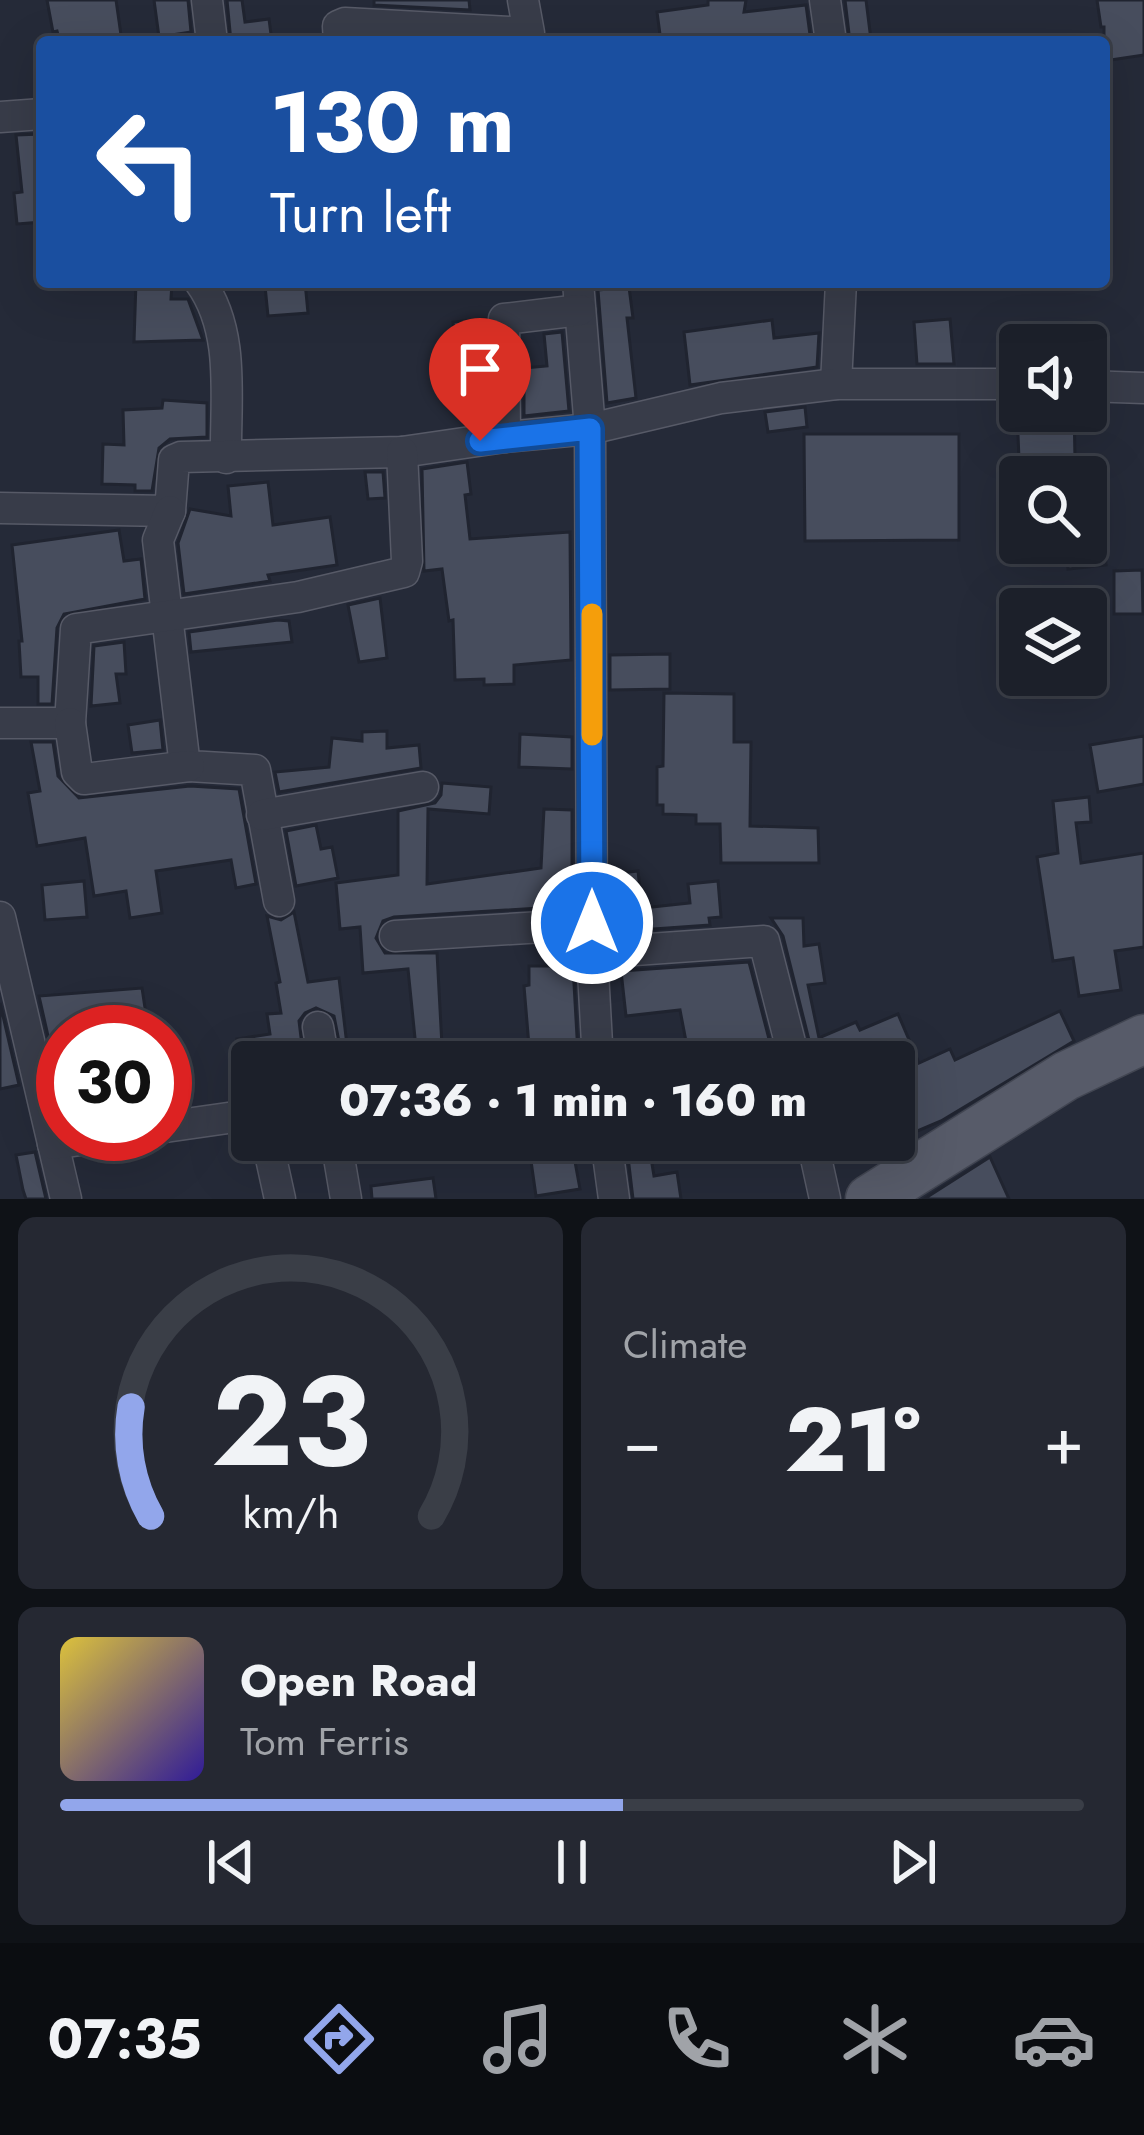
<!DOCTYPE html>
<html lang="en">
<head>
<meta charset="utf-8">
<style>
  body { margin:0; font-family:Jost,sans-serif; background:#252832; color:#f1f3f6; height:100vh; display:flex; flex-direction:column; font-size:45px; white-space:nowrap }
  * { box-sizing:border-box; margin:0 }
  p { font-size:39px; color:#a0a3a8 }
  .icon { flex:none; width:66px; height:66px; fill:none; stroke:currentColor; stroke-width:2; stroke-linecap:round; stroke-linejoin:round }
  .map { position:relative; height:1199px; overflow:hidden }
  .drawer { display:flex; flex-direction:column; gap:18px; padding:18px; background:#0f1217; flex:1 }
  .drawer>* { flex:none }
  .hud { position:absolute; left:36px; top:36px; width:1074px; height:252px; border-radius:12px; box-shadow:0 12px 48px #0002,0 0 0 3px #3a3e47; background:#1a4fa0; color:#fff; overflow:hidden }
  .buttons { position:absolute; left:999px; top:324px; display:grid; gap:24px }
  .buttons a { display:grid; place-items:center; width:108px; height:108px; border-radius:12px; background:#1c202a; box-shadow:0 12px 48px #0002,0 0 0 3px #3a3e47; font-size:60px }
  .speed { position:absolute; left:36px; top:1005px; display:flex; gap:24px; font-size:60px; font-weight:700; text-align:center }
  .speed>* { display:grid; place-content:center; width:156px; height:156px; border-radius:50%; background:#1c202a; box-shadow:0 12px 48px #0002,0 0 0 3px #3a3e47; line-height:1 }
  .speed .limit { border:18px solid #d22; background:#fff; color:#111 }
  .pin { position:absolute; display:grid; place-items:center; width:102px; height:102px; color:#fff; margin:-123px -51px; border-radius:50% 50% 50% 0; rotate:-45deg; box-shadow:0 0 12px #0007 }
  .pin .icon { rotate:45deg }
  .me { position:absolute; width:132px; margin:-66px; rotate:0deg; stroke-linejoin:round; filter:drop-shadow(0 0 9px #0008) }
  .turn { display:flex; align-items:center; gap:42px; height:252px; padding:0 36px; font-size:54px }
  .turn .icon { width:156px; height:156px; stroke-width:2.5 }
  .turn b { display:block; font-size:84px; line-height:102px }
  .big { font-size:90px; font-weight:800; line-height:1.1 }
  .drawer .tile { flex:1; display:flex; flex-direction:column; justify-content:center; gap:18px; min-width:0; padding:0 42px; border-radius:18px; background:#252832 }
  .drawer .dial { align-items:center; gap:0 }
  .dial svg { height:312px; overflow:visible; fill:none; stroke:#3a3e47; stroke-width:7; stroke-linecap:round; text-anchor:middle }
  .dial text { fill:#f1f3f6; stroke:none }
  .song { display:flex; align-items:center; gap:36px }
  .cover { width:144px; height:144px; border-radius:18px; background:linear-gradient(135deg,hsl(50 70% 55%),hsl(250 70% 35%)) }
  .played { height:12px; border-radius:6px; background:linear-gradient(90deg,#92a6eb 55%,#3a3e47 55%) }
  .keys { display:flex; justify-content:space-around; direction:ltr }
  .heat { display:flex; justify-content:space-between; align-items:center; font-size:66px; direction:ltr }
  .drawer .tiles { flex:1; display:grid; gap:18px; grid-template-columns:1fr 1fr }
  .tile:last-child { grid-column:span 2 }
  .trip { position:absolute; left:231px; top:1041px; width:684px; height:120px; border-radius:12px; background:#1c202a; box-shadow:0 12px 48px #0002,0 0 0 3px #3a3e47; font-weight:800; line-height:120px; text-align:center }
  .dock { display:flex; height:192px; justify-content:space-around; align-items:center; background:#0b0d11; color:#a0a3a8 }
  .dock .icon { width:84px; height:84px }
  .dock .on { color:#92a6eb }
  .dock b { font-size:54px; color:#f1f3f6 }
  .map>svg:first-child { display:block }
  .building { fill:#474d5d; stroke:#202430; stroke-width:3 }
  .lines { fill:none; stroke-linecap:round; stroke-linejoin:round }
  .minor-casing { stroke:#575a67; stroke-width:33 }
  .primary-casing { stroke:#424652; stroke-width:51 }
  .minor { stroke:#383c49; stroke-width:30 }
  .primary { stroke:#575b69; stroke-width:48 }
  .route-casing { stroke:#114b97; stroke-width:30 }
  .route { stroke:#1a73e8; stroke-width:21 }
  .slow { stroke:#f59e0b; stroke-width:21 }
</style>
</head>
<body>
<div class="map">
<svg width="1144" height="1199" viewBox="0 0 1144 1199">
  <rect width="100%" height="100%" fill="#252a38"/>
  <g class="building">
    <path d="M 47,0 L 116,0 L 122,42 L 60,42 L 57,31 L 53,32 Z"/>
    <path d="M 154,0 L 188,0 L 191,32 L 159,37 Z"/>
    <path d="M 227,0 L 242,0 L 245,22 L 269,19 L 272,42 L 231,42 Z"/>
    <path d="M 374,0 L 469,0 L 470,10 L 374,5 Z"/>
    <path d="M 708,0 L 746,0 L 744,12 L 806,5 L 811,42 L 661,42 L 657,12 L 708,5 Z"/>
    <path d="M 845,0 L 866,0 L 871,40 L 850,42 Z"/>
    <path d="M 1097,0 L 1144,0 L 1144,55 L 1104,61 L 1104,27 L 1101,27 Z"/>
    <path d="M 42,134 L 42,222 L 17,224 L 14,193 L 22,192 L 16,135 Z"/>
    <path d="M 136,282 L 172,282 L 171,299 L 188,299 L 203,340 L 134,342 Z"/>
    <path d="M 270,282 L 305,282 L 308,313 L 268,316 L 265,286 Z"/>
    <path d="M 629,287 L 633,318 L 627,318 L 636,398 L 607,403 L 598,290 Z"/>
    <path d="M 485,319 L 485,420 L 465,423 L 453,322 Z"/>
    <path d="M 950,319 L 954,364 L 917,364 L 914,322 Z"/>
    <path d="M 772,320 L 774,338 L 819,333 L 817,367 L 690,385 L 684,332 Z"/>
    <path d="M 562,332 L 569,411 L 524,416 L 524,368 L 547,366 L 544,334 Z"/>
    <path d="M 163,400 L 207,403 L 207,437 L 170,439 L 159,448 L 152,491 L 135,491 L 135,485 L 102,484 L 103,444 L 124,445 L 123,410 L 162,408 Z"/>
    <path d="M 805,407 L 807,427 L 768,432 L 765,412 Z"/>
    <path d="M 1017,411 L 1074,411 L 1075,458 L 1019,459 Z"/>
    <path d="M 804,434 L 959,434 L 959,540 L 805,541 Z"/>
    <path d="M 467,462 L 471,494 L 465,495 L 470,539 L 570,532 L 571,660 L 514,665 L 514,684 L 484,685 L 484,679 L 455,680 L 453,620 L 449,621 L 442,569 L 424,571 L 422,469 Z"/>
    <path d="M 365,472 L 383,472 L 385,498 L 368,499 Z"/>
    <path d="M 268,482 L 273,525 L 330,517 L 337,565 L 268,575 L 270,581 L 184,594 L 178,543 L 190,509 L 231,516 L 228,486 Z"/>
    <path d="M 119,530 L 124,561 L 141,559 L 145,599 L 64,614 L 57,628 L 52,704 L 38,704 L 38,677 L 21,677 L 19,641 L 22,641 L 12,545 Z"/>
    <path d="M 1104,542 L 1106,565 L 1068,569 L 1066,546 Z"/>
    <path d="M 1142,570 L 1143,614 L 1114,614 L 1114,571 Z"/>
    <path d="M 380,598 L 387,658 L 359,662 L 348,605 Z"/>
    <path d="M 278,620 L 289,621 L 292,642 L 191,652 L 189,632 Z"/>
    <path d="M 124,642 L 126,674 L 116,674 L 120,703 L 91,706 L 94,646 Z"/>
    <path d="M 670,654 L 670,689 L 610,690 L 610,655 Z"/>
    <path d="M 664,693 L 734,694 L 734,742 L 751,742 L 750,826 L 818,828 L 819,863 L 721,863 L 720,824 L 696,824 L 696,815 L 663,814 L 663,805 L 657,805 L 657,767 L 663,766 Z"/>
    <path d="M 160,720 L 163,750 L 132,753 L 128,725 Z"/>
    <path d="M 387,731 L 387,748 L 419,745 L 421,768 L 279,792 L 275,772 L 329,767 L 332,738 L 362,741 L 362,732 Z"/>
    <path d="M 520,734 L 572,737 L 572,769 L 519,767 Z"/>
    <path d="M 1144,736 L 1144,784 L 1098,792 L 1090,745 Z"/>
    <path d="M 31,742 L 53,742 L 58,776 L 79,798 L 190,786 L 239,789 L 256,884 L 236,888 L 231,860 L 156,871 L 162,913 L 130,918 L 126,891 L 94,896 L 85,838 L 37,846 L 28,793 L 40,791 Z"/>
    <path d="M 442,783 L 491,787 L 489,814 L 428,809 L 427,884 L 541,868 L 544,809 L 572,810 L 572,906 L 394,917 L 383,921 L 376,938 L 385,953 L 437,953 L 442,1046 L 416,1048 L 408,969 L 363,973 L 360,927 L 340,929 L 336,883 L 398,875 L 398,811 L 435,803 L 441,795 Z"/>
    <path d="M 1089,797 L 1091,822 L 1076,823 L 1081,863 L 1144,853 L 1144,947 L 1115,951 L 1121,990 L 1079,996 L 1073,958 L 1053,961 L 1037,857 L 1058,853 L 1053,801 Z"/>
    <path d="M 316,825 L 321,849 L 332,847 L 338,878 L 296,886 L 286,831 Z"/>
    <path d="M 638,871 L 642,908 L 690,903 L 688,884 L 718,881 L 721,917 L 709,918 L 710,925 L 611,932 L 611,874 Z"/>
    <path d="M 84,881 L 87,917 L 45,920 L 42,885 Z"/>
    <path d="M 294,912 L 308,982 L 339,978 L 349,1062 L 343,1062 L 334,1016 L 316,1008 L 305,1013 L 299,1021 L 304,1062 L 241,1062 L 237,1039 L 270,1034 L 267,1014 L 281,1013 L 276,983 L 280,982 L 267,916 L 281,920 Z"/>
    <path d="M 771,918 L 803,918 L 804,946 L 819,944 L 825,983 L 808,985 L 819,1038 L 856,1022 L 860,1030 L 898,1014 L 919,1063 L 950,1049 L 955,1060 L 1060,1011 L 1074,1041 L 941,1121 L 896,1140 L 896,1149 L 837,1162 L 832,1140 L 894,1140 L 894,1062 L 855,1062 L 849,1049 L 813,1056 L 783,936 Z"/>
    <path d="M 749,962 L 775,1062 L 690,1062 L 680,1010 L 626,1016 L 621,971 Z"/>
    <path d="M 529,966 L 573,966 L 578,1054 L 530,1058 L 524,986 L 529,985 Z"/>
    <path d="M 142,988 L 147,1021 L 63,1028 L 63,1066 L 55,1067 L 39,996 Z"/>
    <path d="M 0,1003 L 19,1085 L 0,1089 Z"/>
    <path d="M 185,1055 L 191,1098 L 169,1101 L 165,1058 Z"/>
    <path d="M 528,1140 L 571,1140 L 580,1189 L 536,1196 Z"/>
    <path d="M 626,1140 L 648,1140 L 654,1176 L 677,1172 L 681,1199 L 633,1199 Z"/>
    <path d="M 35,1152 L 46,1199 L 26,1199 L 23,1190 L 16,1155 Z"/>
    <path d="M 990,1157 L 1009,1199 L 924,1199 Z"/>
    <path d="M 433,1178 L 436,1199 L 372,1199 L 371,1186 Z"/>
  </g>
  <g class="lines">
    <g class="minor-casing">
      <g id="minor">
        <path d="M 207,0 L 212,42"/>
        <path d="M 825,0 L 831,42"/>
        <path d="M 339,42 L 338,26 L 345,23 L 529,33 L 523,0"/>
        <path d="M 0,117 L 42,114"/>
        <path d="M 200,282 C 236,332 225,399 226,458"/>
        <path d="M 578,282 L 590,429 L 592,953 L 598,1062"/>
        <path d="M 836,384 L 841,282"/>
        <path d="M 1086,386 L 1144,388"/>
        <path d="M 505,437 L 504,319 L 580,310"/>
        <path d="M 0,508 L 170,511 L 174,460 L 181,457 L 402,452 L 505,437 L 590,429 L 721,398 L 836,384 L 1020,384"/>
        <path d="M 170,511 L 158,540 L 184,758 L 189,766 L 255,770 L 279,901"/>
        <path d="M 0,723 L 70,723 L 76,629 L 298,597 L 404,572 L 407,561 L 402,452"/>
        <path d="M 70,723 L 77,772 L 84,779 L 189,766"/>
        <path d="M 262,815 L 423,787"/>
        <path d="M 0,917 L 66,1199"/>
        <path d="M 395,936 L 592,924"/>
        <path d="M 592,953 L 764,941 L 795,1062"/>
        <path d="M 318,1027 L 324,1062"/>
        <path d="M 165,1127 L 242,1116 L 252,1118"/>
        <path d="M 267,1140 L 280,1199"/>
        <path d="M 336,1140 L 346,1199"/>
        <path d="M 606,1140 L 614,1199"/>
        <path d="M 812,1140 L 825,1199"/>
        <path d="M 53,1144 L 120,1134"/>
      </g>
    </g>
    <g class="primary-casing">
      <path id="primary" d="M 870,1199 L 1066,1076 L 1144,1039"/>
    </g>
    <use href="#minor" class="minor"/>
    <use href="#primary" class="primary"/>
  </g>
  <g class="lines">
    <g class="route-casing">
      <path id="route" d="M 480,441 L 590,429 L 592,923"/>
    </g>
    <use href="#route" class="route"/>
    <path class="slow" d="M 592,614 L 592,735"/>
  </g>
</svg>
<div class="buttons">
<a><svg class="icon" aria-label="sound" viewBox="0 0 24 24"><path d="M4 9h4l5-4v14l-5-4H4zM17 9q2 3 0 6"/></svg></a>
<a><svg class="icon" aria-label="search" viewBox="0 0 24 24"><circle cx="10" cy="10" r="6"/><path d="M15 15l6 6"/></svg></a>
<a><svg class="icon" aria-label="layers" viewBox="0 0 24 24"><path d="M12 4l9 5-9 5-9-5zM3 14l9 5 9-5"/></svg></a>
</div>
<div class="speed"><div class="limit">30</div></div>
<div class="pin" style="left:480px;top:441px;background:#d93025"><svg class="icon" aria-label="arrive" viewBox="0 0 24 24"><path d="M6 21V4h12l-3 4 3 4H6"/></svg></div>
<svg class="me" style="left:592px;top:923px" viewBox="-20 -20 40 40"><circle r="17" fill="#1a73e8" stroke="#fff" stroke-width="3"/><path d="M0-11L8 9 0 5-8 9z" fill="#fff"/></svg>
<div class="trip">07:36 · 1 min · 160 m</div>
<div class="hud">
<div class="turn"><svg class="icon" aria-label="left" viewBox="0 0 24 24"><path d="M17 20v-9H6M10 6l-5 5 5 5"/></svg><div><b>130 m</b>Turn left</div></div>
</div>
</div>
<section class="drawer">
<div class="tiles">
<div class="tile dial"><svg viewBox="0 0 100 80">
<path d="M14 69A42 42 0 1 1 86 69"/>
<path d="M14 69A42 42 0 0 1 9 41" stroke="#92a6eb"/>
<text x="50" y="56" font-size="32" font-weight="700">23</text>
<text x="50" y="72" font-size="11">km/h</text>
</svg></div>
<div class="tile"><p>Climate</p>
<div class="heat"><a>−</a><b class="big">21°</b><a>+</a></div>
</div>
<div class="tile">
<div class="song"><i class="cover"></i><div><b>Open Road</b><p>Tom Ferris</p></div></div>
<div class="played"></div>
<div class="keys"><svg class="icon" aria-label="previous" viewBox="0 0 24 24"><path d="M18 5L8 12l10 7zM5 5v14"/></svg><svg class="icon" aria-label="pause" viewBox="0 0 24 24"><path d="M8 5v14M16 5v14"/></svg><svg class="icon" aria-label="next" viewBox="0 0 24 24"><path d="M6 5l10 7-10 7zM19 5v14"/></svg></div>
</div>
</div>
</section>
<nav class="dock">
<b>07:35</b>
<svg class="icon on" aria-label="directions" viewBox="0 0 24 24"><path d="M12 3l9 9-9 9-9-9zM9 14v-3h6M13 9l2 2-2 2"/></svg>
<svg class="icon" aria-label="music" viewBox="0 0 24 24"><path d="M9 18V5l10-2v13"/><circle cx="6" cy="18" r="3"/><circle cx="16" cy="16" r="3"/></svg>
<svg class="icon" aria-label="phone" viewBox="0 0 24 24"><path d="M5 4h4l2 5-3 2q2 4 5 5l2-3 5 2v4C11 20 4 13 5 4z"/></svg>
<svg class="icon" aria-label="climate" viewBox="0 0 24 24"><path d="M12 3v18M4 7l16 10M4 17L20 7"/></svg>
<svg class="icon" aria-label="car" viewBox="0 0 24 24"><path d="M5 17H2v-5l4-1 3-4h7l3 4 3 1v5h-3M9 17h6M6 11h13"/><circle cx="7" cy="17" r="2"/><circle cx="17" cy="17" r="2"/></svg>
</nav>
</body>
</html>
